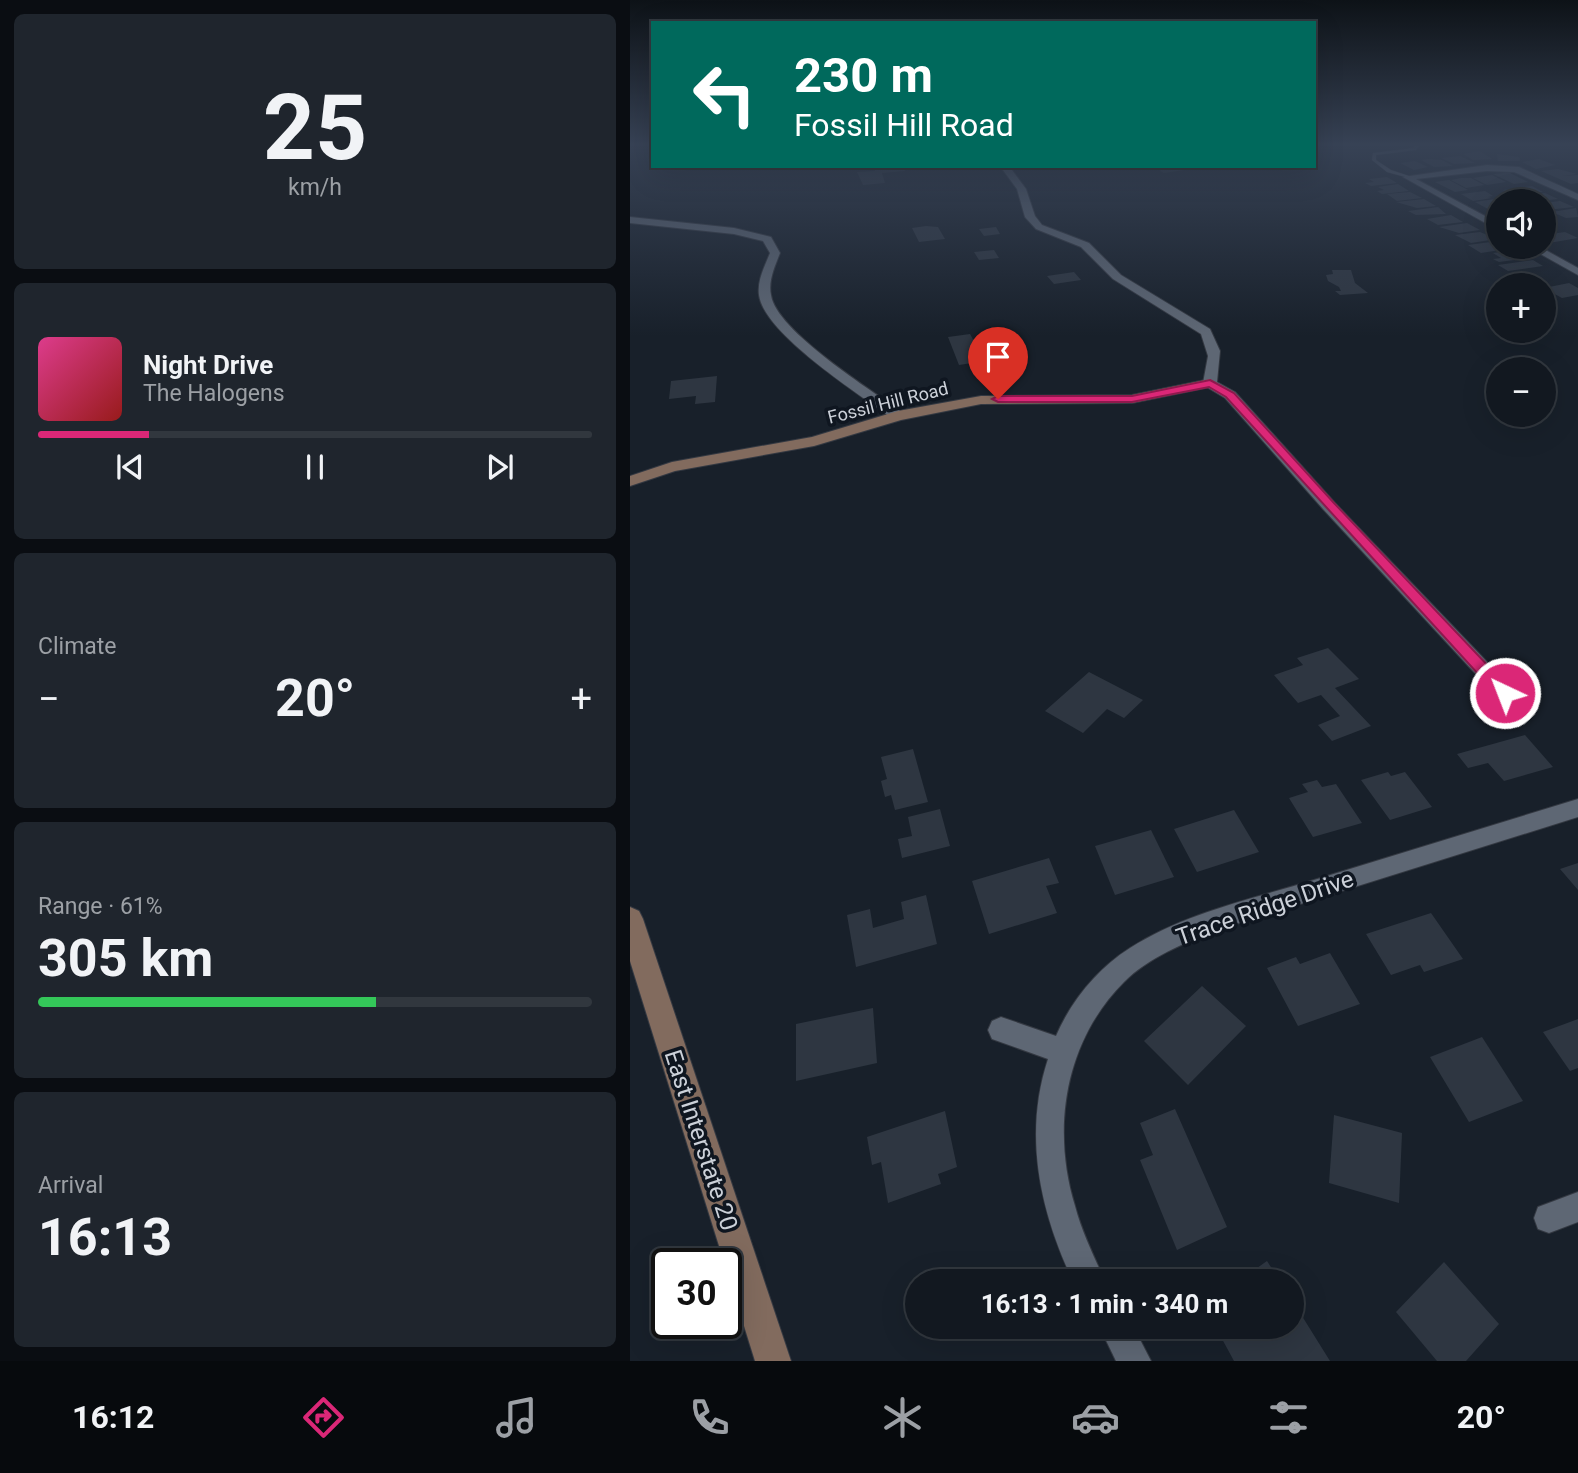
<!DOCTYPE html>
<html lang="en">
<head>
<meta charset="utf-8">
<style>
  body { margin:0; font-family:Roboto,sans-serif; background:#1f252d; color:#f1f3f6; height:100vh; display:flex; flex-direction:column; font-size:26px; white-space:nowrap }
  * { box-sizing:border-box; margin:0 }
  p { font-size:23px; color:#9ca0a5 }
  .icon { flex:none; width:38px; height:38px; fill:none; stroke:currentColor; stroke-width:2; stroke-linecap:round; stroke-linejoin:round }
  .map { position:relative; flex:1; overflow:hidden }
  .panel { display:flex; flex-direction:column; gap:14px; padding:14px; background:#0a0d12; width:630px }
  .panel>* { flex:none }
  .guide { position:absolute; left:21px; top:21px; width:665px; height:147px; border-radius:0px; box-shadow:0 7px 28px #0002,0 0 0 2px #31373e; background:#00695c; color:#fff; overflow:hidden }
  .controls { position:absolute; left:856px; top:189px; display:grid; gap:14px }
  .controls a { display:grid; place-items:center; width:70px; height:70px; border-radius:50%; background:#121820; box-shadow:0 7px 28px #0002,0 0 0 2px #31373e; font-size:35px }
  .speed { position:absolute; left:21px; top:1248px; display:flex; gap:14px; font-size:35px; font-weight:700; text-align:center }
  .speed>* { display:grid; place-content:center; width:91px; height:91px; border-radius:50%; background:#121820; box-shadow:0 7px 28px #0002,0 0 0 2px #31373e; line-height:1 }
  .speed .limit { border:4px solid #111; border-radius:10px; background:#fff; color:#111 }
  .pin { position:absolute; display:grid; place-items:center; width:60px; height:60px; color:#fff; margin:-72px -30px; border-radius:50% 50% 50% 0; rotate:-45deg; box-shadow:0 0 7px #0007 }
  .pin .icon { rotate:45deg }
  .me { position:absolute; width:77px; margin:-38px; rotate:317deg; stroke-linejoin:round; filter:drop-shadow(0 0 5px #0008) }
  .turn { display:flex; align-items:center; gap:24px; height:147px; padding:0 28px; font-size:32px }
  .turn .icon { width:91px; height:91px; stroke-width:2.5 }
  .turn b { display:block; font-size:49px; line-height:60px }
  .big { font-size:52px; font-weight:700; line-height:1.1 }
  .panel .card { flex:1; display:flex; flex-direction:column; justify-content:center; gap:10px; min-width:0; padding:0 24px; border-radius:10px; background:#1f252d }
  .panel .dial { align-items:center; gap:0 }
  .dial b { font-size:91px; line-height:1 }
  .song { display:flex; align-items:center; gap:21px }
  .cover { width:84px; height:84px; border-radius:10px; background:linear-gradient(135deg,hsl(330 70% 55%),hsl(0 70% 35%)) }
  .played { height:7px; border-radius:4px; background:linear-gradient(90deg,#db2777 20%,#31373e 20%) }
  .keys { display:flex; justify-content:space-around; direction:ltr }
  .heat { display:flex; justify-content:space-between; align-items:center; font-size:38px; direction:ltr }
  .charge { height:10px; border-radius:5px; background:linear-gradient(90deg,#34c759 61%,#31373e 0) }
  .trip { position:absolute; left:275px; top:1269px; width:399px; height:70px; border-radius:35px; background:#121820; box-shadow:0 7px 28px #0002,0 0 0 2px #31373e; font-weight:700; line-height:70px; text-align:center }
  .dock { display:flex; height:112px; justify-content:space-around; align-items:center; background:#070a0d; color:#9ca0a5 }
  .dock .icon { width:49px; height:49px }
  .dock .current { color:#db2777 }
  .dock b { font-size:32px; color:#f1f3f6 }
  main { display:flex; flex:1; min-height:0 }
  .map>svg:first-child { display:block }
  .building { fill:#2e3641 }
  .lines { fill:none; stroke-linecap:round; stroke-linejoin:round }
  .lane-casing { stroke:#343942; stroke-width:1 }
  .street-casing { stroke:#343942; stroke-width:2 }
  .secondary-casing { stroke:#343942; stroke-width:2 }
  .lane { fill:#5e6774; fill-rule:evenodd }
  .street { fill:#5e6774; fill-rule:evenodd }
  .secondary { fill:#826b5e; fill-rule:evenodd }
  .route { fill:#db2777; stroke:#8e194d; stroke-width:2 }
  .labels { text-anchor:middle; stroke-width:7; stroke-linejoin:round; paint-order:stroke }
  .far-street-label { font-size:18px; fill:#ccd1d9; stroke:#0f1620 }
  .near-street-label { font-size:24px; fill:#ccd1d9; stroke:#0f1620 }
</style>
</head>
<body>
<main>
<section class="panel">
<div class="card dial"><b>25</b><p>km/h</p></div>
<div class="card">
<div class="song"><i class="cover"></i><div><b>Night Drive</b><p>The Halogens</p></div></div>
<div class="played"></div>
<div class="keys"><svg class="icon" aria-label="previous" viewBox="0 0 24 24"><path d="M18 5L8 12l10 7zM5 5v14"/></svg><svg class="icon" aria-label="pause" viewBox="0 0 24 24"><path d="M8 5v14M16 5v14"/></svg><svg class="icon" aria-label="next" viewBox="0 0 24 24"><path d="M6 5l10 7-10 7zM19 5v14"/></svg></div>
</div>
<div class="card"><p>Climate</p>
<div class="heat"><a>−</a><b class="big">20°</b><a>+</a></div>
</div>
<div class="card"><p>Range · 61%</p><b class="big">305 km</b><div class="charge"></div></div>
<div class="card"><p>Arrival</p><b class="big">16:13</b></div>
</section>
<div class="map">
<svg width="948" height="1361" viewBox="0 0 948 1361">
  <rect width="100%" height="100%" fill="#18202a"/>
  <g class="building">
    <path d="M 850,151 L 862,159 L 843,160 L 833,154 Z"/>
    <path d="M 867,154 L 889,157 L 890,161 L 868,161 Z"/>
    <path d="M 830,156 L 845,163 L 824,164 L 811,158 Z"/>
    <path d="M 798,159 L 812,160 L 823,166 L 804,167 L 791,160 Z"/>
    <path d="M 909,159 L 925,165 L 906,169 L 892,162 Z"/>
    <path d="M 785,161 L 798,167 L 784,170 L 770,163 Z"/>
    <path d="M 244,166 L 274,167 L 275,171 L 252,173 L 255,183 L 233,185 L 227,172 L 245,171 Z"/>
    <path d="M 533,166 L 536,169 L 556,166 L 561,169 L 534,173 L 530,171 Z"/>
    <path d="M 928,169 L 947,174 L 932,176 L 948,175 L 948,183 L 941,184 L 911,171 Z"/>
    <path d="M 873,173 L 880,173 L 898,182 L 884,184 L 863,174 Z"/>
    <path d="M 862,175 L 876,182 L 857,185 L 843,178 Z"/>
    <path d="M 757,177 L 767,183 L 741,186 L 735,183 L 744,182 L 739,179 Z"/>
    <path d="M 831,178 L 841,178 L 854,185 L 836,188 L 821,180 Z"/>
    <path d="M 819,180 L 838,190 L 825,192 L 805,182 Z"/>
    <path d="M 768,184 L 779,191 L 752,194 L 747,191 L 754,190 L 748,187 Z"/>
    <path d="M 902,186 L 913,192 L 885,195 L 873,190 Z"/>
    <path d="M 855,191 L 863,196 L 858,197 L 862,198 L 843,201 L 831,194 Z"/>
    <path d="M 780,192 L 792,198 L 767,201 L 757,194 Z"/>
    <path d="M 915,193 L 928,199 L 909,201 L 888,196 Z"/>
    <path d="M 871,198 L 877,201 L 868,201 L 868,207 L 858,209 L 845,202 Z"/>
    <path d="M 794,199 L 806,206 L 787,208 L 766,202 Z"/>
    <path d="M 930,201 L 944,207 L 917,210 L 914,208 L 914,203 Z"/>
    <path d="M 808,207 L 816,214 L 786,215 L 778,211 Z"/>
    <path d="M 946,208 L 948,217 L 936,218 L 922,212 Z"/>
    <path d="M 821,215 L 833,222 L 808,225 L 797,219 Z"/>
    <path d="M 837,223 L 850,230 L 829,233 L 809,227 Z"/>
    <path d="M 296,226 L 308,227 L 315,239 L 289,242 L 282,228 Z"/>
    <path d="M 366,227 L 370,234 L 354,236 L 349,229 Z"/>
    <path d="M 850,232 L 867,239 L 841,243 L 825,235 Z"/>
    <path d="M 935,232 L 948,238 L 919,243 L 914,240 L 918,237 L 914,235 Z"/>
    <path d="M 868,241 L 868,247 L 877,249 L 851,253 L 838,245 Z"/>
    <path d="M 364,250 L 369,258 L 349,260 L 344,252 Z"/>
    <path d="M 885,250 L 900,258 L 869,262 L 863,259 L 871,258 L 863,253 Z"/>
    <path d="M 903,260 L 913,266 L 878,271 L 868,265 Z"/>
    <path d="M 702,270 L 721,270 L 725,283 L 738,293 L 710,295 L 705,291 L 711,291 L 709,287 L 698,281 L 696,275 L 703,274 Z"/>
    <path d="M 444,272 L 451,280 L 424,284 L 417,276 Z"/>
    <path d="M 939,283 L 948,288 L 948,295 L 932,298 L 919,291 L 914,292 L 914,288 Z"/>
    <path d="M 340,334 L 355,361 L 329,365 L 318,337 Z"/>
    <path d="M 87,376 L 85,402 L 65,404 L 66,396 L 39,399 L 41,381 Z"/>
    <path d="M 882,415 L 910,415 L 914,420 L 887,421 Z"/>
    <path d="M 698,648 L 729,679 L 705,688 L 741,726 L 702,741 L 688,725 L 710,716 L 691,695 L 668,703 L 644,675 L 673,665 L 667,658 Z"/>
    <path d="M 459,672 L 513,700 L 494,718 L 477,709 L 453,733 L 415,711 Z"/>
    <path d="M 895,735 L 923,767 L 874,781 L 858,763 L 838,768 L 827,754 Z"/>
    <path d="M 283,749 L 298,802 L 265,810 L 261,795 L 255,797 L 251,781 L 257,779 L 251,757 Z"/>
    <path d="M 758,772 L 761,776 L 775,772 L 802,807 L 760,820 L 731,780 Z"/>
    <path d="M 687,780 L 692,787 L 706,784 L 732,823 L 683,837 L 659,798 L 678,792 L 672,784 Z"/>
    <path d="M 310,809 L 320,846 L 272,858 L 268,839 L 282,836 L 278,817 Z"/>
    <path d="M 604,810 L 629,852 L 567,872 L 544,829 Z"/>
    <path d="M 521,830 L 544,877 L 485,895 L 465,846 Z"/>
    <path d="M 419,858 L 429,883 L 416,886 L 427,913 L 359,934 L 342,881 Z"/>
    <path d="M 948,863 L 948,890 L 930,869 Z"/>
    <path d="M 296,895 L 307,944 L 226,967 L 217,915 L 240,909 L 243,928 L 274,919 L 271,902 Z"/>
    <path d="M 801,913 L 833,959 L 794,972 L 790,965 L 761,975 L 736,934 Z"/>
    <path d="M 700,953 L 730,1004 L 668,1026 L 637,968 L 666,957 L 670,964 Z"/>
    <path d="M 572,986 L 616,1026 L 558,1085 L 514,1041 Z"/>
    <path d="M 243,1008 L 247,1063 L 166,1081 L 166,1024 Z"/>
    <path d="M 948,1019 L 948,1068 L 940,1071 L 913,1032 Z"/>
    <path d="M 852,1037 L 893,1101 L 839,1122 L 800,1057 Z"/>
    <path d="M 545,1109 L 597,1227 L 547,1250 L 510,1160 L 523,1155 L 510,1123 Z"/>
    <path d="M 315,1111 L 327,1167 L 308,1174 L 311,1184 L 258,1203 L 251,1162 L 242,1165 L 237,1137 Z"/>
    <path d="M 704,1115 L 772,1133 L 769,1203 L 699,1183 Z"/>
    <path d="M 637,1261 L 650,1281 L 620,1281 L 617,1275 Z"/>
    <path d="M 814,1262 L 869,1324 L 836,1361 L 807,1361 L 766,1312 Z"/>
    <path d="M 662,1300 L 700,1361 L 604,1361 L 585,1326 L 662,1326 Z"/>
  </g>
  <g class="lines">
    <g class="lane-casing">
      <path id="lane" d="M 785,146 L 789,146 L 786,150 L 746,155 L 746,160 L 761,170 L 779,176 L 779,178 L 757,172 L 742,160 L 743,153 L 784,148 Z"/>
    </g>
    <g class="street-casing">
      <g id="street">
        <path d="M 857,165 L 889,167 L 948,194 L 948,200 L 884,172 L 857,171 L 786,179 L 868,223 L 868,230 L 773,177 Z"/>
        <path d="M 370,166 L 379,166 L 396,189 L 405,216 L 412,225 L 459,243 L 491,275 L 580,329 L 590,351 L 587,382 L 605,392 L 705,503 L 882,688 L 885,693 L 882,698 L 868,698 L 693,509 L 595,398 L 575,386 L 573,383 L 578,356 L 571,334 L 483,279 L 451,247 L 406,229 L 395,217 L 387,189 Z"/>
        <path d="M 0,217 L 104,228 L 141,237 L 150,253 C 145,266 138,281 141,295 C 146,331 243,391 273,413 L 273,419 L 263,419 C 232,396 134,334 129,295 C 127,280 135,266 140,253 L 133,241 L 104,234 L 0,223 Z"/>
        <path d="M 898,247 L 910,247 L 948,268 L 948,275 Z"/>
        <path d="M 948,799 L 948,817 L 587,930 C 555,943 519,957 494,982 C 435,1041 421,1128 445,1206 C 452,1233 464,1256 475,1281 L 443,1281 C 410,1211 393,1135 418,1059 L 362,1039 L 358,1030 L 362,1021 L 371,1017 L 426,1036 C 441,1001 468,968 500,948 C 555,913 622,899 684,880 C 772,853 860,826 948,799 Z"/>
        <path d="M 948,1192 L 948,1222 L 919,1233 L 908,1229 L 904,1218 L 908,1207 Z"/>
        <path d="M 469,1326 L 503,1326 L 521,1361 L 486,1361 Z"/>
      </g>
    </g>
    <g class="secondary-casing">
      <g id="secondary">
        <path d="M 580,379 L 587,383 L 585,386 L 502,403 L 351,404 L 271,420 L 184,446 L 45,471 L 0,486 L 0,476 L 42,462 L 182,437 L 268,411 L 351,396 L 502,395 Z"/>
        <path d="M 0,907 L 9,911 L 13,919 L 161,1361 L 125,1361 L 0,961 Z"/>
      </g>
    </g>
    <use href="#lane" class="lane"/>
    <use href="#street" class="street"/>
    <use href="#secondary" class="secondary"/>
  </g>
  <linearGradient id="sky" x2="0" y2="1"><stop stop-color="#0d1217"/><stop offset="0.43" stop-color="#374255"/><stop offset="1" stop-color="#374255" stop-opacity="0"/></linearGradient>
  <rect width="948" height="336" fill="url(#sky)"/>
  <path class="route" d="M 580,380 L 604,393 L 704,503 L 880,689 L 883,693 L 880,697 L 869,697 L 596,397 L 579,387 L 502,402 L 368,402 L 362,399 L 368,396 L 502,396 Z"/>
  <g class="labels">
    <g class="far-street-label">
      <text transform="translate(258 403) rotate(-14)" y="6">Fossil Hill Road</text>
    </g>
    <g class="near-street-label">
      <text transform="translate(635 908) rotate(-19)" y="8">Trace Ridge Drive</text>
      <text transform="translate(71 1140) rotate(72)" y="8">East Interstate 20</text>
    </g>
  </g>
</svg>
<div class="controls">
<a><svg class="icon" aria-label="sound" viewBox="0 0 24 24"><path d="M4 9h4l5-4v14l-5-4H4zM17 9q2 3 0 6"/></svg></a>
<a>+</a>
<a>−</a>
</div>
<div class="speed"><div class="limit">30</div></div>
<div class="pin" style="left:368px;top:399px;background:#d93025"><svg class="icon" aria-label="arrive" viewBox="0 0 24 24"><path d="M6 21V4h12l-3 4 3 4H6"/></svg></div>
<svg class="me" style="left:875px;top:693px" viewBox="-20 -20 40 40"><circle r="17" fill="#db2777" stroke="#fff" stroke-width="3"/><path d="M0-11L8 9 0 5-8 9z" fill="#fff"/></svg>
<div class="trip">16:13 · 1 min · 340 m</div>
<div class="guide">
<div class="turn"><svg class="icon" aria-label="left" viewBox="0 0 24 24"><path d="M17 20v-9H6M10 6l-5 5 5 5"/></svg><div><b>230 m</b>Fossil Hill Road</div></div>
</div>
</div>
</main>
<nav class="dock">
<b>16:12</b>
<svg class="icon current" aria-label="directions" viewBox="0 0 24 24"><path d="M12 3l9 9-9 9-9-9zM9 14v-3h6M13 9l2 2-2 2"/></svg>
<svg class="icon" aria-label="music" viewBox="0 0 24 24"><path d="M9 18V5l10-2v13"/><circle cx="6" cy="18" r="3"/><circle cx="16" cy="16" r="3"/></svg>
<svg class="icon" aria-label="phone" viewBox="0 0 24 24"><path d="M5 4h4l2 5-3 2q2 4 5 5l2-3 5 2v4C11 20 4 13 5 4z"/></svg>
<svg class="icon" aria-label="climate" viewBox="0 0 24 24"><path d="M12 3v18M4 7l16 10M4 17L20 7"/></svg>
<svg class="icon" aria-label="car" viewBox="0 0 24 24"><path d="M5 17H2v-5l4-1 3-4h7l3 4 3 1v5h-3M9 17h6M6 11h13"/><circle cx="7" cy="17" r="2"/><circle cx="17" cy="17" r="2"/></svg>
<svg class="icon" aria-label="filters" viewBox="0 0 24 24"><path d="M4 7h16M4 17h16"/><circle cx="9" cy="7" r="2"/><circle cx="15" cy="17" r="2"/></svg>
<b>20°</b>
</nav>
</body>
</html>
